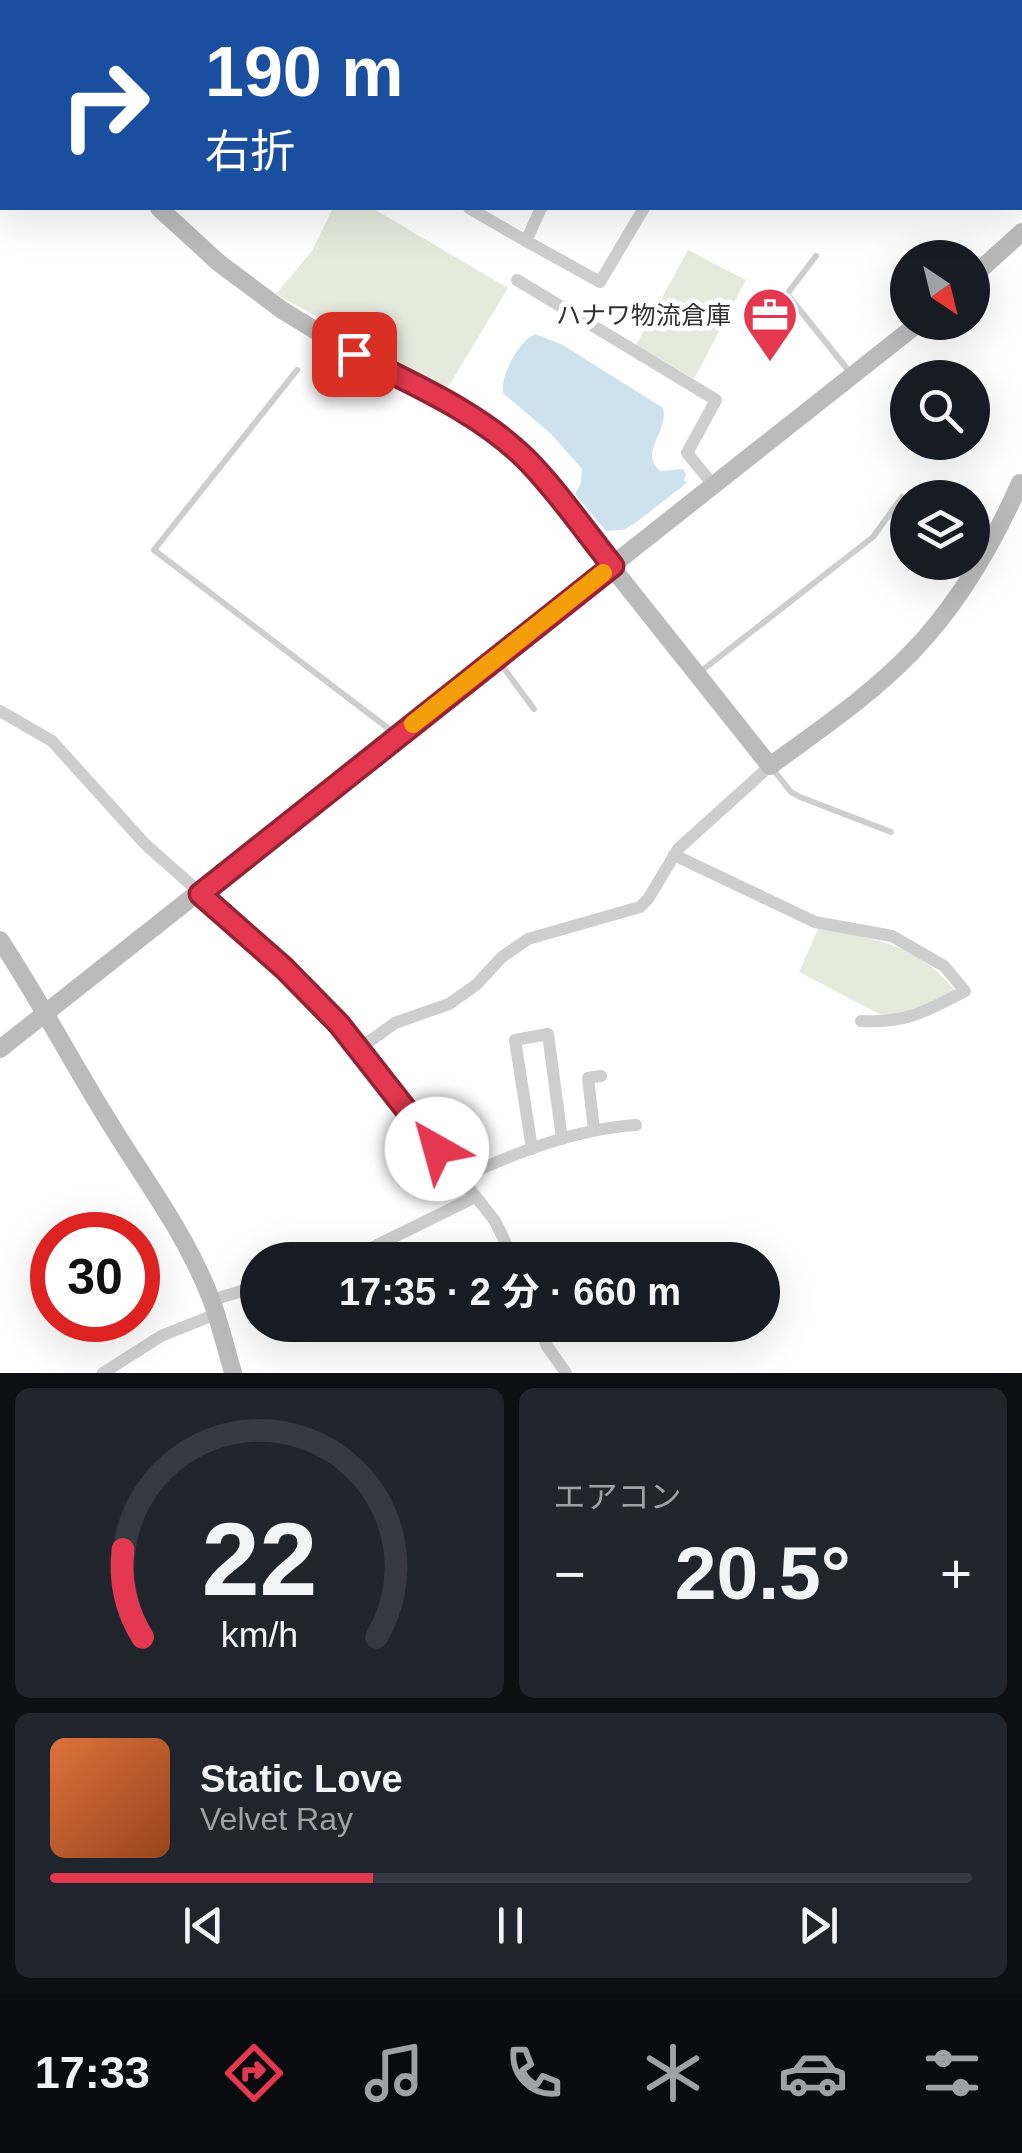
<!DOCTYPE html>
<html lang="ja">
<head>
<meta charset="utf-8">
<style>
  body { margin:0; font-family:Arial,"Noto Sans JP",sans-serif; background:#20242c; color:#f1f3f6; height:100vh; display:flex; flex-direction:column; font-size:38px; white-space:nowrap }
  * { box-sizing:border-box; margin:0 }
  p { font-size:32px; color:#9ea1a6 }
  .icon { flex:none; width:55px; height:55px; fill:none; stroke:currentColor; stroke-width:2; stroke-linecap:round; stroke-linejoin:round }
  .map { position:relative; height:1373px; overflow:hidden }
  .sheet { display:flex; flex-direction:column; gap:15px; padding:15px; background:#0d0f14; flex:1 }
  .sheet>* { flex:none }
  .guide { position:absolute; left:0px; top:0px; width:1022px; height:210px; box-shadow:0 10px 40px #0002; background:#1a4fa0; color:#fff; overflow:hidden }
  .needle { width:65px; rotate:145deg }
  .buttons { position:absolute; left:890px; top:240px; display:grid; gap:20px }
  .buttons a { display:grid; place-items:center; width:100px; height:100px; border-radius:50%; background:#171b24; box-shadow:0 10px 40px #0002; font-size:50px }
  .speed { position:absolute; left:30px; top:1212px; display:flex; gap:20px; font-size:50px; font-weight:700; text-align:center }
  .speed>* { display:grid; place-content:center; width:130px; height:130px; border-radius:50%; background:#171b24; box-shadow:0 10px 40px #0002; line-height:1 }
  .speed .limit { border:15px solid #d22; background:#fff; color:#111 }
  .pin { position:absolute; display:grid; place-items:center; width:85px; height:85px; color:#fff; margin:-42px; border-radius:20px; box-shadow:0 5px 15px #0006 }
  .me { position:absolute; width:110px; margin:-55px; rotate:322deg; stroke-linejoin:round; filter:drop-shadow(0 0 8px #0008) }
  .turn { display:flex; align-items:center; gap:35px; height:210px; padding:0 40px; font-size:45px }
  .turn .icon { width:130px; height:130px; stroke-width:2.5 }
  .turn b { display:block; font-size:70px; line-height:85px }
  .big { font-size:75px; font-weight:700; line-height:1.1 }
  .sheet .tile { flex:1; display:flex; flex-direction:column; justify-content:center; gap:15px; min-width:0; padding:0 35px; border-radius:15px; background:#20242c }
  .sheet .dial { align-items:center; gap:0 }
  .dial svg { height:260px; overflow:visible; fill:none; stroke:#363941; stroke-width:7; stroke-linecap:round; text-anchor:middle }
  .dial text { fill:#f1f3f6; stroke:none }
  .song { display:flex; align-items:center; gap:30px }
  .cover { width:120px; height:120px; border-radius:15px; background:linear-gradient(135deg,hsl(20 70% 55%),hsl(20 70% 35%)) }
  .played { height:10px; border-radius:5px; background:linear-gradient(90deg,#e3384f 35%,#363941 35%) }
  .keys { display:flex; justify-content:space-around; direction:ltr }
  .heat { display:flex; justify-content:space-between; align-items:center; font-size:55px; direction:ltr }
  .sheet .tiles { flex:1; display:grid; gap:15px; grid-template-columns:1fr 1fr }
  .tile:last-child { grid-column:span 2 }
  .trip { position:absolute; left:240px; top:1242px; width:540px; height:100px; border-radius:50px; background:#171b24; box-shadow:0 10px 40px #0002; font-weight:700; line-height:100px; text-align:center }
  .tab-bar { display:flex; height:160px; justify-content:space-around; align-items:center; background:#090b0e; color:#9ea1a6 }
  .tab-bar .icon { width:70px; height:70px }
  .tab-bar .current { color:#e3384f }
  .tab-bar b { font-size:45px; color:#f1f3f6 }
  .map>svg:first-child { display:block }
  .green { fill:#e5eadd }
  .water { fill:#cde2ed }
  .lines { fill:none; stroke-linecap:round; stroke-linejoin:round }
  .stream { stroke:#cde2ed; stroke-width:4 }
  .lane { stroke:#cecece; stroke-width:6 }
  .street { stroke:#cecece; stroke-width:12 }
  .secondary { stroke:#bbb; stroke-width:18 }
  .route-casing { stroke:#942433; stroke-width:25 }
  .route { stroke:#e3384f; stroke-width:18 }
  .slow { stroke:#f59e0b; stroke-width:18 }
  .labels { text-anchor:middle; stroke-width:10; stroke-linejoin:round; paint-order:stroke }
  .poi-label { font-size:25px; fill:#313131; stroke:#fff; text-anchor:end }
</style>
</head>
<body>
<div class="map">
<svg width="1022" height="1373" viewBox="0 0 1022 1373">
  <rect width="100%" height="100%" fill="#fff"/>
  <g class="green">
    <path d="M 333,208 L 372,208 L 508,288 L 447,389 L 276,294 L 312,251 Z"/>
    <path d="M 688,250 L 746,280 L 694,379 L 636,345 Z"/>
    <path d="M 819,927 C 874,939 919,944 955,991 L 917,1012 L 883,1016 L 799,972 Z"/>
  </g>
  <path class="water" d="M 535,334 L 563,345 L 663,408 C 669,433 638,451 660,471 L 683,469 L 686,474 L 684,481 L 688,482 L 634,524 L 623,530 L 606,531 L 575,494 L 581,483 L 582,469 L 550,433 L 503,393 C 500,375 519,341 535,334 Z"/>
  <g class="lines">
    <g class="stream">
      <path d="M 872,0 L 875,2"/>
      <path d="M 963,0 L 965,2"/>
      <path d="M 1020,56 L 1022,58"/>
      <path d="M 1020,131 L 1022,133"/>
    </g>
    <g class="lane">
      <path d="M 816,256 L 787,294 L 852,375"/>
      <path d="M 297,370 L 154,550 L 393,732"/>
      <path d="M 497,659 L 534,709"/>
      <path d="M 700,672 L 873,537 L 902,497"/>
      <path d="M 771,767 L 791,792 L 800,797 L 891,832"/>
    </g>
    <g class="street">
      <path d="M 410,0 L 410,2"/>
      <path d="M 422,0 L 427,2"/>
      <path d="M 469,208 L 526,241 L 541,208"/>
      <path d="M 526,241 L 600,282 L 644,208"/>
      <path d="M 517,280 L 716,400 L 687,453 L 714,486"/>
      <path d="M 0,711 L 52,741 L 145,844 L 284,967 L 339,1024 L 495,1221 L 514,1260"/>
      <path d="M 674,855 L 815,922 L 892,936 L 944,966 L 965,991 C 925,1012 907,1023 861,1021"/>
      <path d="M 360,1048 L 395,1023 L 449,1004 L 476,985 L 502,957 L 528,939 L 640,907 L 648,899 L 678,849 L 770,766"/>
      <path d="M 594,1130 L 588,1078 L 601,1076"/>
      <path d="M 532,1149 L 515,1040 L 548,1034 L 562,1139"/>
      <path d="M 460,1178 C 516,1153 574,1129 636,1125"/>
      <path d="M 347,1260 L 475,1197"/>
      <path d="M 212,1300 L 258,1286"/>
      <path d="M 539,1325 L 547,1346 L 566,1373"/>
      <path d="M 103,1373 L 161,1336 L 216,1314"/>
    </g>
    <g class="secondary">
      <path d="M 0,90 L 2,92"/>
      <path d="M 159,208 L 219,263 L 282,310 L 354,354 L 452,405 L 525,458 L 770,766 C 819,730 871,695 913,651 C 960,602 993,544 1020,483"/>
      <path d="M 972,277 L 1022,232"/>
      <path d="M 0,940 C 37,996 68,1055 103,1112 C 140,1174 185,1231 211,1299 C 220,1323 226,1349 233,1373"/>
      <path d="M 0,1049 L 920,322"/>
    </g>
  </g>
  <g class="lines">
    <g class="route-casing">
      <path id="route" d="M 354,354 C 412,384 477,411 525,458 C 557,490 584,530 613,566 L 200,894 L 284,968 L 339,1024 L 437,1149"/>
    </g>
    <use href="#route" class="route"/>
    <path class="slow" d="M 413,724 L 603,573"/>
  </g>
  <defs>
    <g id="office-pin" transform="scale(2.875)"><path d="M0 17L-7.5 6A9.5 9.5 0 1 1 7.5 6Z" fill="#e3384f" stroke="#fff"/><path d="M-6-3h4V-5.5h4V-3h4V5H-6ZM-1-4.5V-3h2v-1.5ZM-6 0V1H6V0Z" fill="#fff"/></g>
  </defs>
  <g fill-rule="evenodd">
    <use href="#office-pin" x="770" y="315"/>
  </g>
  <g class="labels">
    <g class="poi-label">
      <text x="731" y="324">ハナワ物流倉庫</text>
    </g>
  </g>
</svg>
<div class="buttons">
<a><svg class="needle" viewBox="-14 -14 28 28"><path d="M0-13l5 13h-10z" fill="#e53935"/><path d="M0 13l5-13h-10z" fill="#9ea1a6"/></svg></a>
<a><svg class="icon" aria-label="search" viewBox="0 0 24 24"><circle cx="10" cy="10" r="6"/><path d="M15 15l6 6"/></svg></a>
<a><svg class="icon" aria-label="layers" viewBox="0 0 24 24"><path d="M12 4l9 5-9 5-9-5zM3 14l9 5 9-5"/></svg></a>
</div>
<div class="speed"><div class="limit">30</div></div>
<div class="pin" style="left:354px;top:354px;background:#d93025"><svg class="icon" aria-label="arrive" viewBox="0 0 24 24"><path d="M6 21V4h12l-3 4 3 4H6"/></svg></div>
<svg class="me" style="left:437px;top:1149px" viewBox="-20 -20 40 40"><circle r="19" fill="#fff"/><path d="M0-13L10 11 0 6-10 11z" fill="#e3384f"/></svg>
<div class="trip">17:35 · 2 分 · 660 m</div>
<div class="guide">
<div class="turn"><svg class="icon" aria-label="right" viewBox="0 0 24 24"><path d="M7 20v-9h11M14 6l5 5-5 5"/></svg><div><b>190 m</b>右折</div></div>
</div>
</div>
<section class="sheet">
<div class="tiles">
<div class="tile dial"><svg viewBox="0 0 100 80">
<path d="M14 69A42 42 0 1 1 86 69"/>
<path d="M14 69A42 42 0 0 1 8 42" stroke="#e3384f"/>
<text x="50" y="56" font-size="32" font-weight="700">22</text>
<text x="50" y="72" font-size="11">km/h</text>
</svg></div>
<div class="tile"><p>エアコン</p>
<div class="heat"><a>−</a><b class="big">20.5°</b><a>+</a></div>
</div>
<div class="tile">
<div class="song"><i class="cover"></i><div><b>Static Love</b><p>Velvet Ray</p></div></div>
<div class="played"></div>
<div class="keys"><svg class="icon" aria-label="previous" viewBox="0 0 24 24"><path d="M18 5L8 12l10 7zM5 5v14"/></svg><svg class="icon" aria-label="pause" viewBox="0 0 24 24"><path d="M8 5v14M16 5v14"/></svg><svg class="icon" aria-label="next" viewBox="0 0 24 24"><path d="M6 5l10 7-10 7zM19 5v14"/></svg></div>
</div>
</div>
</section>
<nav class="tab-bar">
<b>17:33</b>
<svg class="icon current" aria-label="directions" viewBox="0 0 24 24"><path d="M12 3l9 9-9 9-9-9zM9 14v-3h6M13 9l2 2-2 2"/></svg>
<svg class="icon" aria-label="music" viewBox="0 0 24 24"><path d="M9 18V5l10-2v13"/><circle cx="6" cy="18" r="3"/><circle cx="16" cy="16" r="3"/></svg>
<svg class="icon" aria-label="phone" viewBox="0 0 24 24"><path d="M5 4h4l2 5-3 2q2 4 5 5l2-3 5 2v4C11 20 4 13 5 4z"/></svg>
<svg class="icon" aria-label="climate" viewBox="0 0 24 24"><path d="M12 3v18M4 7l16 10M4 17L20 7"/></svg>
<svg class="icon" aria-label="car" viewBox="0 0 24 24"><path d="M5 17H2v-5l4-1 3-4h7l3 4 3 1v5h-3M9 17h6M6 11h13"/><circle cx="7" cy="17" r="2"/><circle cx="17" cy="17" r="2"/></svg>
<svg class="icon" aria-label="filters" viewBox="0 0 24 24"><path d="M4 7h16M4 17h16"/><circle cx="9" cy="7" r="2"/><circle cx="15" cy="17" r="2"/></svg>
</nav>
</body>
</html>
